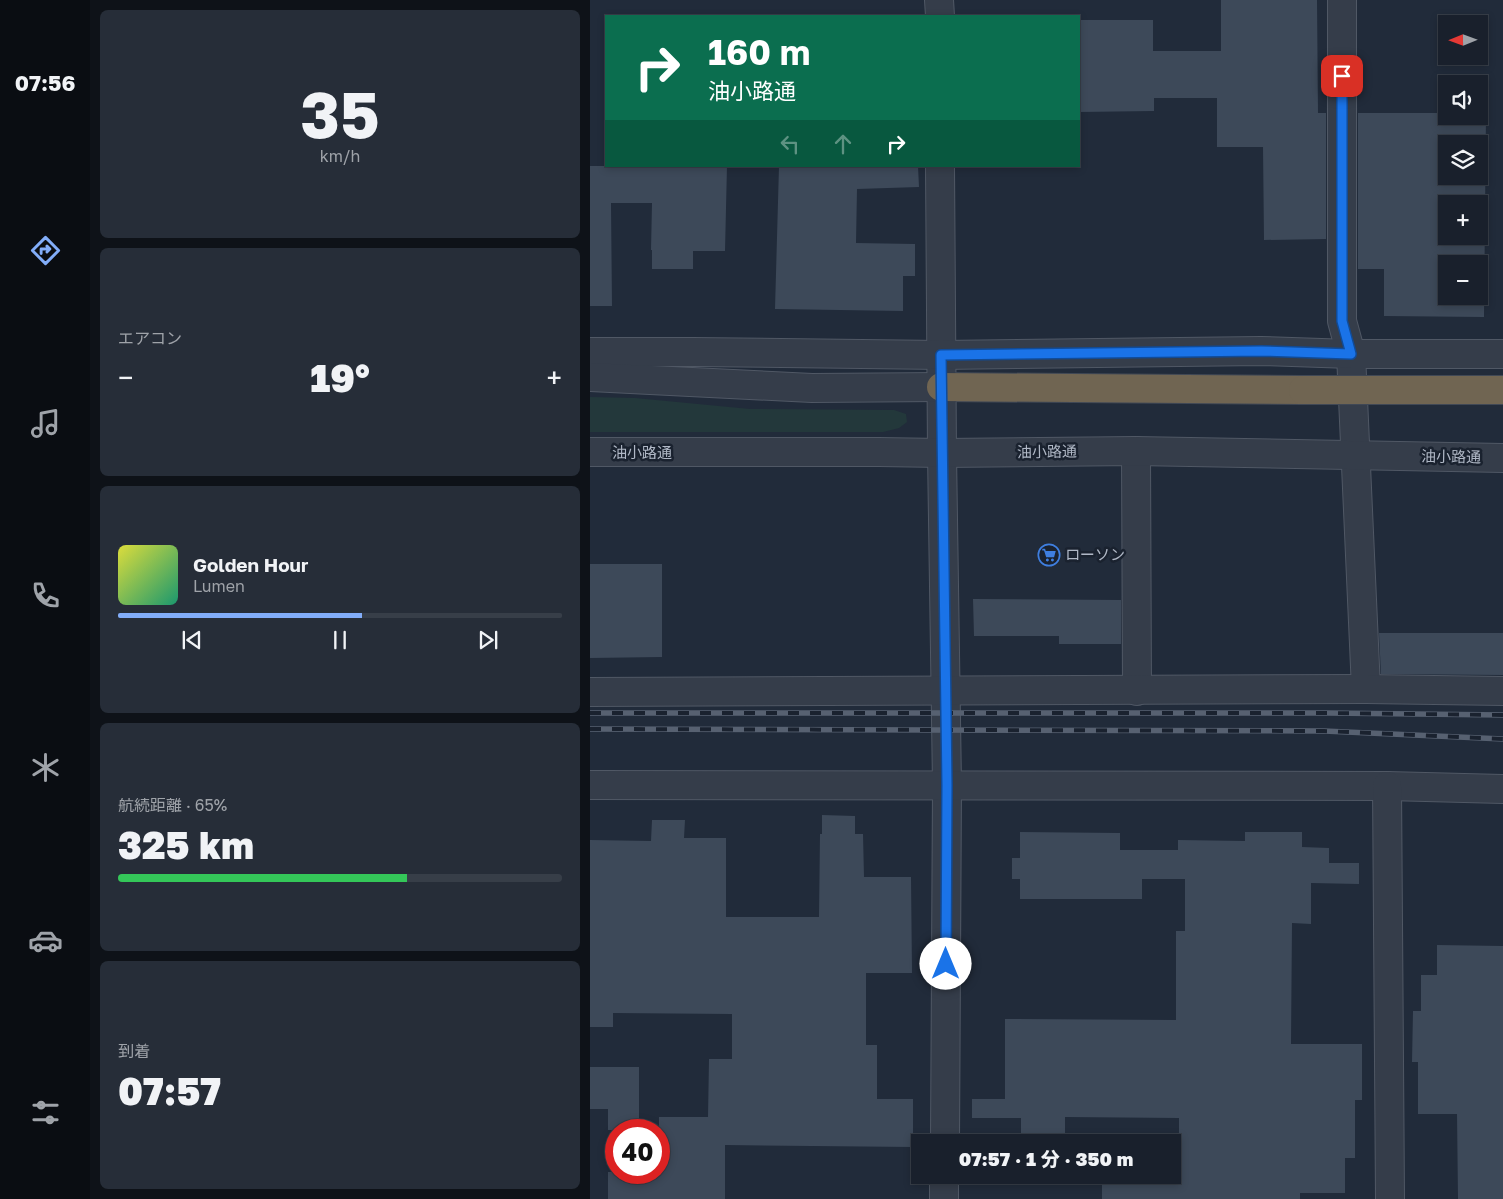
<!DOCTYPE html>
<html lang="ja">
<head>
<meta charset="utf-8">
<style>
  body { margin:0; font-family:"Golos Text","Noto Sans JP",sans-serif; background:#262d38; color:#f1f3f6; height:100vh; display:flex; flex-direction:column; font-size:19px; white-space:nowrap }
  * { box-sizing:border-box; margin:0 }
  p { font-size:16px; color:#9fa3a9 }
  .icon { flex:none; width:28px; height:28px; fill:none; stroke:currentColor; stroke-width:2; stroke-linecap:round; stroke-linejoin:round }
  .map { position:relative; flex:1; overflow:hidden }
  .sheet { display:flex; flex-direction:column; gap:10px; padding:10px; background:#0e1218; width:500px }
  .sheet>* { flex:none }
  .hud { position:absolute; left:15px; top:15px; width:475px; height:152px; border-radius:0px; box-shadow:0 2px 8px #0003,0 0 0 1px #373e48; background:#0b6e4f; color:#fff; overflow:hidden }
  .needle { width:32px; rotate:269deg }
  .tools { position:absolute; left:848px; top:15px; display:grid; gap:10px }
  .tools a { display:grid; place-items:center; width:50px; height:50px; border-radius:0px; background:#19202c; box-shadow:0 2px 8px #0003,0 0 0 1px #373e48; font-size:25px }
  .speed { position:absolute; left:15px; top:1119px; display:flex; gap:10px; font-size:25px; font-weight:700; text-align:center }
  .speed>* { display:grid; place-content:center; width:65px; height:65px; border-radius:50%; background:#19202c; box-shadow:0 2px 8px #0003,0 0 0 1px #373e48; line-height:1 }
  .speed .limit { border:8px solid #d22; background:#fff; color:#111 }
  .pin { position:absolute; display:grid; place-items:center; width:42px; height:42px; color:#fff; margin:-21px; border-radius:10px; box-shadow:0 2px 8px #0006 }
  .me { position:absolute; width:55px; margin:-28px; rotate:0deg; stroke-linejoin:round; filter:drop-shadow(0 0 4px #0008) }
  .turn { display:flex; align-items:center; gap:18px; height:105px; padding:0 20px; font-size:22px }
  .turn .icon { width:65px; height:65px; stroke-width:2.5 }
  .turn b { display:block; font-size:35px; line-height:42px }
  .lanes { display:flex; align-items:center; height:48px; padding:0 20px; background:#0003; justify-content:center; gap:25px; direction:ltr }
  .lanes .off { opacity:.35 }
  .big { font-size:38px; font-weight:800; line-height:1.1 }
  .sheet .widget { flex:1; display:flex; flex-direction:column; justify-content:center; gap:8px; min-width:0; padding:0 18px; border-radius:8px; background:#262d38 }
  .sheet .dial { align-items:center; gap:0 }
  .dial b { font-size:65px; line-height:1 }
  .song { display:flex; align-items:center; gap:15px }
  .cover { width:60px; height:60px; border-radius:8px; background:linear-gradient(135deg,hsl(60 70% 55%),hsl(160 70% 35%)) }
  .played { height:5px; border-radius:2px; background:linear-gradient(90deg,#82adf9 55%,#373e48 55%) }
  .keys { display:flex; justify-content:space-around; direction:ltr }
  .heat { display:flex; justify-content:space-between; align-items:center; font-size:28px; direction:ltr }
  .charge { height:8px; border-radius:4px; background:linear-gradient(90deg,#34c759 65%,#373e48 0) }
  .trip { position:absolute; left:321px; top:1134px; width:270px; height:50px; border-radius:0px; background:#19202c; box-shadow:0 2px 8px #0003,0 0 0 1px #373e48; font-weight:800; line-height:50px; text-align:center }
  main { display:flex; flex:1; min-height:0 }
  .dock { display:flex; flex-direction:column; width:90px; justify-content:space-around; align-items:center; background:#0a0d12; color:#9fa3a9 }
  .dock .icon { width:35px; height:35px }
  .dock .active { color:#82adf9 }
  .dock b { font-size:22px; color:#f1f3f6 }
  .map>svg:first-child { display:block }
  .green { fill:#23383b }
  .building { fill:#3d4959; fill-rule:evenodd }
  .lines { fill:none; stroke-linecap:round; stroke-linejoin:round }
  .minor-casing { stroke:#505865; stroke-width:30 }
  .highway-casing { stroke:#404855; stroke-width:30 }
  .minor { stroke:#353d4a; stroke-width:28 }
  .highway { stroke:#706552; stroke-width:28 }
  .rail-casing { stroke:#576171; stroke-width:5.5 }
  .rail { stroke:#1a222f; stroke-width:4; stroke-dasharray:11; stroke-linecap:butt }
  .highway-bridge-casing { stroke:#404855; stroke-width:30; stroke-linecap:butt }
  .highway-bridge { stroke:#706552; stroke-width:28 }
  .route-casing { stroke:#114b97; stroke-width:12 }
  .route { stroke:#1a73e8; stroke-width:9 }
  .labels { text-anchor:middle; stroke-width:5; stroke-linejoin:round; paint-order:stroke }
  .street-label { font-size:15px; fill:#b0b8c6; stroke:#1a222f }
  .poi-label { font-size:15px; fill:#b0b8c6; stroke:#1a222f; text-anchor:start }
</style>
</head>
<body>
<main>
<nav class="dock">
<b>07:56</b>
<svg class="icon active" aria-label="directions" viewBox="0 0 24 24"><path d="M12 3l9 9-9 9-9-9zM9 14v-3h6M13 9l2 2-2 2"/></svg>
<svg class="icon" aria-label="music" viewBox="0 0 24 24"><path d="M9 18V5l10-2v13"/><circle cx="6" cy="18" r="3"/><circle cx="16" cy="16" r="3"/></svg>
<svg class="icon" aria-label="phone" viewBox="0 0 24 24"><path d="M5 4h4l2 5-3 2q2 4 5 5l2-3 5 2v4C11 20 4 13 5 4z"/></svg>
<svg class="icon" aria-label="climate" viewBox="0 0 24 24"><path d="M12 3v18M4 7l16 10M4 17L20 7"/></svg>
<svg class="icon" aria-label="car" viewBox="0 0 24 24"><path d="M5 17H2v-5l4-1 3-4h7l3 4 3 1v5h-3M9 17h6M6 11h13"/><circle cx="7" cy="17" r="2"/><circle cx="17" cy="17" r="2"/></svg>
<svg class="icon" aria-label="filters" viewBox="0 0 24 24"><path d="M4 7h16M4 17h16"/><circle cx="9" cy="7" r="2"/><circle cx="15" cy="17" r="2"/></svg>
</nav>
<section class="sheet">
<div class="widget dial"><b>35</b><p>km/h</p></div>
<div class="widget"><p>エアコン</p>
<div class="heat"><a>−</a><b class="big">19°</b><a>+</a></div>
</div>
<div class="widget">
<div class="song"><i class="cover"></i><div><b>Golden Hour</b><p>Lumen</p></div></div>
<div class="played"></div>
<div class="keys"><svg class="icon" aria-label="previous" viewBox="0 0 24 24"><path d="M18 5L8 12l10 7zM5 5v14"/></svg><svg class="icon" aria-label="pause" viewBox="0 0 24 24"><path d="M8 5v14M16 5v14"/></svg><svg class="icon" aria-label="next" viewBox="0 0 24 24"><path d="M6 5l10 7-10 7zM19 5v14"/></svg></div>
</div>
<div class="widget"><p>航続距離 · 65%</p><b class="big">325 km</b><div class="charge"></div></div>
<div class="widget"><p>到着</p><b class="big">07:57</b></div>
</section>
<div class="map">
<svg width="913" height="1199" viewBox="0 0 913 1199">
  <rect width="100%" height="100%" fill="#212b3a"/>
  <path class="green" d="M 0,397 L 45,398 L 160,409 L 304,410 L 316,414 L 317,422 L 309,428 L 293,432 L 0,432 Z"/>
  <g class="building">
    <path d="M 631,0 L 727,0 L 728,113 L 736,113 L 736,239 L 674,240 L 673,147 L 627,147 L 627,98 L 564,98 L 564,111 L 489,112 L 489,20 L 563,20 L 563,51 L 631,51 Z"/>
    <path d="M 768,113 L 856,113 L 856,116 L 889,116 L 889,114 L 896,114 L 894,317 L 794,316 L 794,269 L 768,269 ZM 856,144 L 889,144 L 889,176 L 856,176 ZM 856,204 L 889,204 L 889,236 L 856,236 ZM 856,264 L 889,264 L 889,296 L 856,296 Z"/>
    <path d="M 0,166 L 137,166 L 135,251 L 103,251 L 103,269 L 62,269 L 62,250 L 61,250 L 62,203 L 21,203 L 22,306 L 0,306 Z"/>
    <path d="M 189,166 L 328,166 L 329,187 L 267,189 L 266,243 L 325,244 L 325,276 L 313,276 L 313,311 L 185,309 Z"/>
    <path d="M 0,564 L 72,564 L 72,657 L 0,658 Z"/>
    <path d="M 383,599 L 531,600 L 531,644 L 469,644 L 469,636 L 384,636 Z"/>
    <path d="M 789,633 L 913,633 L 913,675 L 791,674 Z"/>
    <path d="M 232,815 L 265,816 L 265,834 L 273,834 L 274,877 L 321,877 L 322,973 L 276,973 L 276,1045 L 287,1045 L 287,1099 L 323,1099 L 323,1147 L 135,1145 L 135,1199 L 18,1199 L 18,1172 L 69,1172 L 69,1117 L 118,1117 L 119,1059 L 142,1059 L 142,1014 L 23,1013 L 23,1027 L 0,1027 L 0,840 L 61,841 L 62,820 L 95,820 L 94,838 L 136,838 L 136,917 L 229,917 L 230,834 L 232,834 Z"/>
    <path d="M 430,832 L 530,833 L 530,850 L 588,850 L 588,840 L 655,841 L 655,832 L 712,832 L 712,847 L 739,848 L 739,863 L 769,863 L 769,884 L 721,883 L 721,924 L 702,923 L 701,1044 L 772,1044 L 772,1100 L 765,1100 L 765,1158 L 755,1158 L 755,1193 L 710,1193 L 710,1199 L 512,1199 L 512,1175 L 589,1175 L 589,1118 L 475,1117 L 475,1142 L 431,1142 L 431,1118 L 382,1118 L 382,1099 L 415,1099 L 415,1019 L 586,1020 L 586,931 L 595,931 L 595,879 L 552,879 L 552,899 L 430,899 L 430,879 L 422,879 L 422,858 L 430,858 Z"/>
    <path d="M 847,945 L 913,946 L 913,1199 L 868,1199 L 867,1114 L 828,1114 L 828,1062 L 822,1062 L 823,1011 L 831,1011 L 831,975 L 847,975 Z"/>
    <path d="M 0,1067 L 49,1067 L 49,1130 L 18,1130 L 18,1109 L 0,1109 Z"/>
  </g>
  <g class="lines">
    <g class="minor-casing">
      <g id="minor">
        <path d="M 349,0 L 350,16"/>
        <path d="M 752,0 L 752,321 L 761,354 L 776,689"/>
        <path d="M 350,166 L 352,453 L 357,785 L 355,1142"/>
        <path d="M 0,352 L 103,352 L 351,355 L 671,351 L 761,354 L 913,354"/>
        <path d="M 0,377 L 222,388 L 351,387"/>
        <path d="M 546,451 L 547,691"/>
        <path d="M 0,452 L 289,452 L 352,453 L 546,451 L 913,458"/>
        <path d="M 0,692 L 776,689 L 913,691"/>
        <path d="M 0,785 L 797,786 L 913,789"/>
        <path d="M 797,786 L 800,1199"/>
        <path d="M 354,1199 L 354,1175"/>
      </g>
    </g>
    <g class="highway-casing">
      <path id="highway" d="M 351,387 L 713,390"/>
    </g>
    <use href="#minor" class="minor"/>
    <use href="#highway" class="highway"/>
    <g class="rail-casing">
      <g id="rail">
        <path d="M 0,713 L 737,713 L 913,715"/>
        <path d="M 0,729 L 734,731 L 913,739"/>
      </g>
    </g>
    <use href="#rail" class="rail"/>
    <g class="highway-bridge-casing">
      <path id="highway-bridge" d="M 713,390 L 913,390"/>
    </g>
    <use href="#highway-bridge" class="highway-bridge"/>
  </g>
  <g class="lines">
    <g class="route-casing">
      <path id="route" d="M 356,964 L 357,785 L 351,355 L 671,351 L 761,354 L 752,321 L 752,76"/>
    </g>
    <use href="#route" class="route"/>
  </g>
  <defs>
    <g id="supermarket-ring" transform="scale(1.125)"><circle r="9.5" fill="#1a222f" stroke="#3f7fe0" stroke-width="1.5"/><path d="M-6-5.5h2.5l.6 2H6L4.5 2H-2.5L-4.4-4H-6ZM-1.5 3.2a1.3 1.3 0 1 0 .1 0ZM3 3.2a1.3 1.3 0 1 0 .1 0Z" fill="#3f7fe0"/></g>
  </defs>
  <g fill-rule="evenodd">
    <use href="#supermarket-ring" x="459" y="555"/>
  </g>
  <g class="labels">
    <g class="street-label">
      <text transform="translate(457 452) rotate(-1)" y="5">油小路通</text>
      <text x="52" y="458">油小路通</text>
      <text transform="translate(861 457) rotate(1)" y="5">油小路通</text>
    </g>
    <g class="poi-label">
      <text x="475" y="560">ローソン</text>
    </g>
  </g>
</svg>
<div class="tools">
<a><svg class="needle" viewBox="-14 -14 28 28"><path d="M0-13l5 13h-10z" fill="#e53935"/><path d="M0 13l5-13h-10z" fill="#9fa3a9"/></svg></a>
<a><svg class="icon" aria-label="sound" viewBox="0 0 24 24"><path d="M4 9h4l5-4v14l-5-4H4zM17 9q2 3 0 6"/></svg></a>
<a><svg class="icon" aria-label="layers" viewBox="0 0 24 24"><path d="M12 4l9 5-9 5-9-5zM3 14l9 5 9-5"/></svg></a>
<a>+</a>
<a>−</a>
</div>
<div class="speed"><div class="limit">40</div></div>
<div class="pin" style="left:752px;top:76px;background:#d93025"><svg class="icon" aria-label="arrive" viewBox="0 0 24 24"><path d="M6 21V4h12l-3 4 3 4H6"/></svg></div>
<svg class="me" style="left:356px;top:964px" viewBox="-20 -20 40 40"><circle r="19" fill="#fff"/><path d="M0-13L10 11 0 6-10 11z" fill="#1a73e8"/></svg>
<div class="trip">07:57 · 1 分 · 350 m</div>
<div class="hud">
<div class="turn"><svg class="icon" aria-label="right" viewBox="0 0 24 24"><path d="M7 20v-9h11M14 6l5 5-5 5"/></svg><div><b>160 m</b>油小路通</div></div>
<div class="lanes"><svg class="icon off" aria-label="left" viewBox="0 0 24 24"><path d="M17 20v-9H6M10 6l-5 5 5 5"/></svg><svg class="icon off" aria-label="ahead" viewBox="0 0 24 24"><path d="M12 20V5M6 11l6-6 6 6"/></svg><svg class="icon" aria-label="right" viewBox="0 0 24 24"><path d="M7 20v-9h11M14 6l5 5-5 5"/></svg></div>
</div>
</div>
</main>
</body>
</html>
